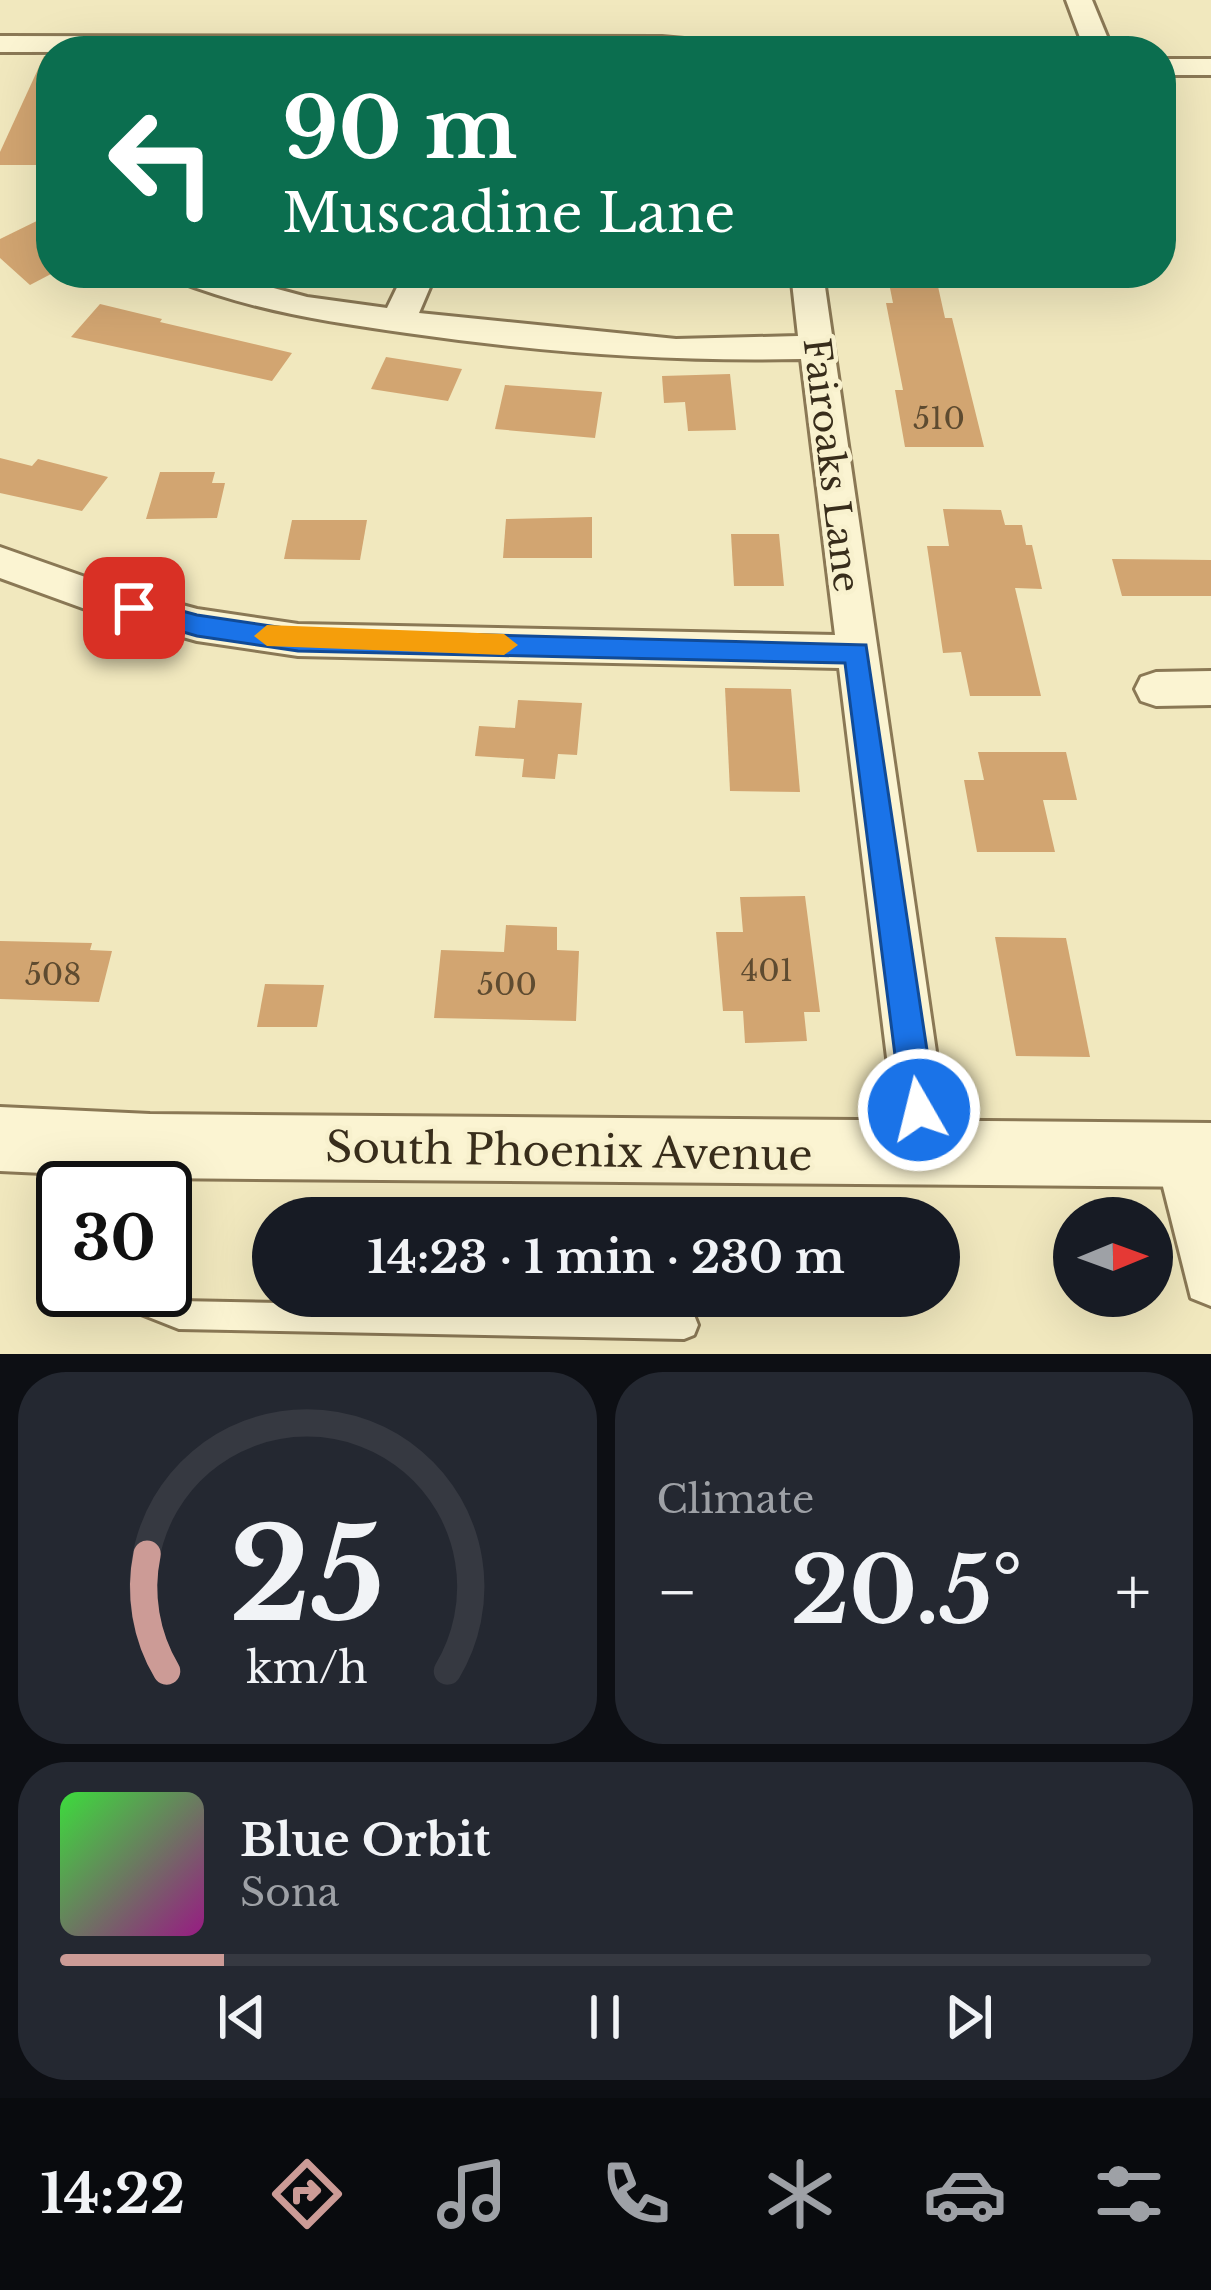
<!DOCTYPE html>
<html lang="en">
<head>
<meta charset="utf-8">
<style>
  body { margin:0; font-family:"Libre Baskerville",serif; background:#242831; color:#f1f3f6; height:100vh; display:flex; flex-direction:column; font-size:45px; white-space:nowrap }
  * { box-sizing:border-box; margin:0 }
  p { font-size:39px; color:#9ea1a6 }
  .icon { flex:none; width:66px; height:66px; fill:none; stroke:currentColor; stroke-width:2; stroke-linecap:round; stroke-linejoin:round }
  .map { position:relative; height:1354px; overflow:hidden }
  .panel { display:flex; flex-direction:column; gap:18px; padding:18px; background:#0d0f14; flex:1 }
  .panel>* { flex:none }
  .banner { position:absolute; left:36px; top:36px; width:1140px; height:252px; border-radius:48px; box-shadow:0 12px 48px #0002; background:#0b6e4f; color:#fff; overflow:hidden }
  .needle { width:78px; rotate:89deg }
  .fabs { position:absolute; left:1053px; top:1197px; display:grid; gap:24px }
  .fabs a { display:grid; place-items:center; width:120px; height:120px; border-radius:50%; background:#171b24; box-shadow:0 12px 48px #0002; font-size:60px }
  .speed { position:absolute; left:36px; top:1161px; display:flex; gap:24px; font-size:60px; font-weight:700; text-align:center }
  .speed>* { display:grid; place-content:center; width:156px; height:156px; border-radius:50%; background:#171b24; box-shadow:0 12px 48px #0002; line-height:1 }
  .speed .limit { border:6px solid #111; border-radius:18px; background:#fff; color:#111 }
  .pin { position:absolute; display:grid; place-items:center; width:102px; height:102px; color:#fff; margin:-51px; border-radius:24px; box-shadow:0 6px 18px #0006 }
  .me { position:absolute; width:132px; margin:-66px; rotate:352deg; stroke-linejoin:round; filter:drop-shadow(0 0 9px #0008) }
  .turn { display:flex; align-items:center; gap:42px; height:252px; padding:0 48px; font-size:54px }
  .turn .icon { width:156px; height:156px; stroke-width:2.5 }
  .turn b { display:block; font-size:84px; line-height:102px }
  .big { font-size:90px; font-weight:700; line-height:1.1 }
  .panel .widget { flex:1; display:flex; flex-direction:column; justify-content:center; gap:18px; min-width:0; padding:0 42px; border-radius:48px; background:#242831 }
  .panel .dial { align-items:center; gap:0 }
  .dial svg { height:312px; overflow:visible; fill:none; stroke:#363941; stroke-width:7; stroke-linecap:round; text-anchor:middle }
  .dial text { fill:#f1f3f6; stroke:none }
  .song { display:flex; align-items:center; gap:36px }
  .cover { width:144px; height:144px; border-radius:18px; background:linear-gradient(135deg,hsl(120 70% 55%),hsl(310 70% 35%)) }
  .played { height:12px; border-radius:6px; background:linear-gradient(90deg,#cc9b96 15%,#363941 15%) }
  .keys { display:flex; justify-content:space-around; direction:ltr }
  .heat { display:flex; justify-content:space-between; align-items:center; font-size:66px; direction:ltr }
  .panel .tiles { flex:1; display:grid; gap:18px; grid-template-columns:1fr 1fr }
  .widget:last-child { grid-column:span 2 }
  .trip { position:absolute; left:252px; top:1197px; width:708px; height:120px; border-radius:60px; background:#171b24; box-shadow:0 12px 48px #0002; font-weight:700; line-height:120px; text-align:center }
  .tab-bar { display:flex; height:192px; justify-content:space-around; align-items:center; background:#090b0e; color:#9ea1a6 }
  .tab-bar .icon { width:84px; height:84px }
  .tab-bar .selected { color:#cc9b96 }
  .tab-bar b { font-size:54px; color:#f1f3f6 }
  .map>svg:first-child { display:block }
  .building { fill:#d2a571 }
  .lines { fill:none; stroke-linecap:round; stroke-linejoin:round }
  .service-casing { stroke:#8a7855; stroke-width:6 }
  .minor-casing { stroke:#8a7855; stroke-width:6 }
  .tertiary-casing { stroke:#8a7855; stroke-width:6 }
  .service { fill:#fbf4d2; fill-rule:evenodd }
  .minor { fill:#fbf4d2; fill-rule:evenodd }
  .tertiary { fill:#fbf4d2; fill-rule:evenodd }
  .route { fill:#1a73e8; stroke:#114b97; stroke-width:3 }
  .slow { fill:#f59e0b }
  .labels { text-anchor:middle; stroke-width:9; stroke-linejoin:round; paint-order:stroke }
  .number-label { font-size:30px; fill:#5e4b30 }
  .street-label { font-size:36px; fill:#382d1b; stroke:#f8f1ce }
  .near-street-label { font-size:42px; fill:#382d1b; stroke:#f8f1ce }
</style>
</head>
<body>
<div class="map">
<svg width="1211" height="1354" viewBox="0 0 1211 1354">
  <rect width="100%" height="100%" fill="#f1e8be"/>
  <g class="building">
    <path d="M 44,56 L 51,56 L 51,165 L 0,165 L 0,152 Z"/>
    <path d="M 51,214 L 51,274 L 30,285 L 0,258 L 0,239 Z"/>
    <path d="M 887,273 L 935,273 L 945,318 L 952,318 L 984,447 L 905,447 L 895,390 L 903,390 L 886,303 L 893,303 Z"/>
    <path d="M 100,304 L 162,319 L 160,322 L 292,353 L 272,381 L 71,337 Z"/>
    <path d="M 386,357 L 462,369 L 448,401 L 371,389 Z"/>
    <path d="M 730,374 L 736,430 L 688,431 L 685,402 L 664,403 L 662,376 Z"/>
    <path d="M 505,385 L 602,392 L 595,438 L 495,429 Z"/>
    <path d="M 0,458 L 32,466 L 38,459 L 108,477 L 82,511 L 0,493 Z"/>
    <path d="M 160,472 L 215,472 L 212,483 L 225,483 L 217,518 L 146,519 Z"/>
    <path d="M 943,509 L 1001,510 L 1005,525 L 1022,525 L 1026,545 L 1032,545 L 1042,589 L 1015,588 L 1041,696 L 970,696 L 961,652 L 943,653 L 927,546 L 949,546 Z"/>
    <path d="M 592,517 L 592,558 L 503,558 L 506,519 Z"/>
    <path d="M 292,520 L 367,520 L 360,560 L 284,559 Z"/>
    <path d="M 731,534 L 779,534 L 784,586 L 734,586 Z"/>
    <path d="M 1112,559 L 1211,560 L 1211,596 L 1122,596 Z"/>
    <path d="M 725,688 L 791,689 L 800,792 L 730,791 Z"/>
    <path d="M 518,700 L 582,703 L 577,755 L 558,754 L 555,779 L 522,777 L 524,759 L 475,756 L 479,726 L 515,728 Z"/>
    <path d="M 978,752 L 1066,752 L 1077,800 L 1043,800 L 1055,852 L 977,852 L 964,780 L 984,780 Z"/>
    <path d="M 805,896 L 820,1012 L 804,1012 L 807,1041 L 745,1043 L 743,1011 L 723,1011 L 716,932 L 743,932 L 740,897 Z"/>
    <path d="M 506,925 L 557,927 L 557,950 L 579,951 L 576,1021 L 434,1018 L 441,950 L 504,952 Z"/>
    <path d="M 995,937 L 1066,938 L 1090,1057 L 1016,1056 Z"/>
    <path d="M 0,941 L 92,943 L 90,950 L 112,951 L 99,1002 L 0,999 Z"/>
    <path d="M 265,984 L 324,985 L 317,1027 L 257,1027 Z"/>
  </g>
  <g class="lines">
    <g class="service-casing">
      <path id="service" d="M 126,1290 L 155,1290 L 179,1301 L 684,1311 L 694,1315 L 698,1325 L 694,1335 L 684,1339 L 179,1329 L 136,1312 Z"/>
    </g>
    <g class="minor-casing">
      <g id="minor">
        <path d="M 1066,0 L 1092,0 L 1113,51 L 1085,51 Z"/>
        <path d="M 0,36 L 662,37 L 729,43 L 743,51 L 0,52 Z"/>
        <rect x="1161" y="59" width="50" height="16"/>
        <path d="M 171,273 L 218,273 L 307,297 L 387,308 L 404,273 L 436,273 L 419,313 L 676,339 L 798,336 L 791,273 L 823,273 L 951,1155 L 944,1174 L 925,1181 L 906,1174 L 899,1155 L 839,668 L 298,656 L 197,641 L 88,610 L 0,578 L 0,547 L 108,585 L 197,609 L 298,624 L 835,635 L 801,359 C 669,362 539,352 407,333 C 327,322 251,310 175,280 Z"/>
        <path d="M 1211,671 L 1211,705 L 1156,706 L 1141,701 L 1135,689 L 1141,677 L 1156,672 Z"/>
        <path d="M 1181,1129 L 1200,1136 L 1211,1169 L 1211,1306 L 1191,1298 L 1155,1155 L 1162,1136 Z"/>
      </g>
    </g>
    <g class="tertiary-casing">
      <path id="tertiary" d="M 0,1107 L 150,1114 L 1211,1123 L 1211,1187 L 150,1178 L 0,1171 Z"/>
    </g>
    <use href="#service" class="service"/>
    <use href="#minor" class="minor"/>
    <use href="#tertiary" class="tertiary"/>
  </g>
  <path class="route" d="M 134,598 L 197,615 L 298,630 L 866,645 L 936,1110 L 931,1122 L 919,1127 L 907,1122 L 902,1110 L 845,663 L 298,651 L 197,636 L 124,615 L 120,608 Z"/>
  <path class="slow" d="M 267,625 L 504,634 L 518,645 L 504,655 L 267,646 L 254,636 Z"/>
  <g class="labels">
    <g class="number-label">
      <text x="939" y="429">510</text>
      <text x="767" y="981">401</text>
      <text x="53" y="985">508</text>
      <text x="507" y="995">500</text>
    </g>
    <g class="street-label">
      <text transform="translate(832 465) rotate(83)" y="13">Fairoaks Lane</text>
    </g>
    <g class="near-street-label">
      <text transform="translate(569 1151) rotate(1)" y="15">South Phoenix Avenue</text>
    </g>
  </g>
</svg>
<div class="fabs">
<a><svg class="needle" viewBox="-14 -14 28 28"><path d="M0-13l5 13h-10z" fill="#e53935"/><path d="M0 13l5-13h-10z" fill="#9ea1a6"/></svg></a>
</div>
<div class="speed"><div class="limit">30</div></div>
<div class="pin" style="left:134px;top:608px;background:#d93025"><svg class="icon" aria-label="arrive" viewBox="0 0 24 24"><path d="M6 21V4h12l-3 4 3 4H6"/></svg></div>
<svg class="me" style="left:919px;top:1110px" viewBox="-20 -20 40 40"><circle r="17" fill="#1a73e8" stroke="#fff" stroke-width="3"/><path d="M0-11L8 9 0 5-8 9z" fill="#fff"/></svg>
<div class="trip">14:23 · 1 min · 230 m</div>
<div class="banner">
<div class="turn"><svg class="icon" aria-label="left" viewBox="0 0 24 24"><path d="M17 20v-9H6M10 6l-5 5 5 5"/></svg><div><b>90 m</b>Muscadine Lane</div></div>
</div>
</div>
<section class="panel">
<div class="tiles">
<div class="widget dial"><svg viewBox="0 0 100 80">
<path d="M14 69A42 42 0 1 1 86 69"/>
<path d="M14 69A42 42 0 0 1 9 39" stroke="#cc9b96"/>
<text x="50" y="56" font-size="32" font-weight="700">25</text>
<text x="50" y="72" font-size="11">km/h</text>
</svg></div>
<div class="widget"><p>Climate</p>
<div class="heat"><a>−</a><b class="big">20.5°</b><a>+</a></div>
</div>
<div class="widget">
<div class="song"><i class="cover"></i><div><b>Blue Orbit</b><p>Sona</p></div></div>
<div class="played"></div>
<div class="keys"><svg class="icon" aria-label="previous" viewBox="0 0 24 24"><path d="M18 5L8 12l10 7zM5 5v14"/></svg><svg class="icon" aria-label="pause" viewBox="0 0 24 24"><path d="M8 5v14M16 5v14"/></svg><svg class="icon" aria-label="next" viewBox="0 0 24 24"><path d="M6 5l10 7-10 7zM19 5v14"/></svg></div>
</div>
</div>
</section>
<nav class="tab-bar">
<b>14:22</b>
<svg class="icon selected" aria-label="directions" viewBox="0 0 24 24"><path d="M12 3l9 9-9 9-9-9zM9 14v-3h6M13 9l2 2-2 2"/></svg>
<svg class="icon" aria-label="music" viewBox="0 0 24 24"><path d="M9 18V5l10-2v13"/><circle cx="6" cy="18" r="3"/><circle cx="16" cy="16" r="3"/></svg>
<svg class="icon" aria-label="phone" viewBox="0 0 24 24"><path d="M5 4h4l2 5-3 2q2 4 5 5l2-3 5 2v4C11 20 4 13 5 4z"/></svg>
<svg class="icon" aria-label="climate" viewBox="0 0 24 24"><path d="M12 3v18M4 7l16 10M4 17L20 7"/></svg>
<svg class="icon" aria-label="car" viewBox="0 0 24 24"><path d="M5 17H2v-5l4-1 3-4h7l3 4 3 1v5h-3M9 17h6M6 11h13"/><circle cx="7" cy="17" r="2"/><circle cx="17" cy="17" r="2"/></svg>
<svg class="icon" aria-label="filters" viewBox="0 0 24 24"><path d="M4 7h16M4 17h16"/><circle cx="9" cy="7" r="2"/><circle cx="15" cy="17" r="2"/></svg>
</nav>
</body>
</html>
